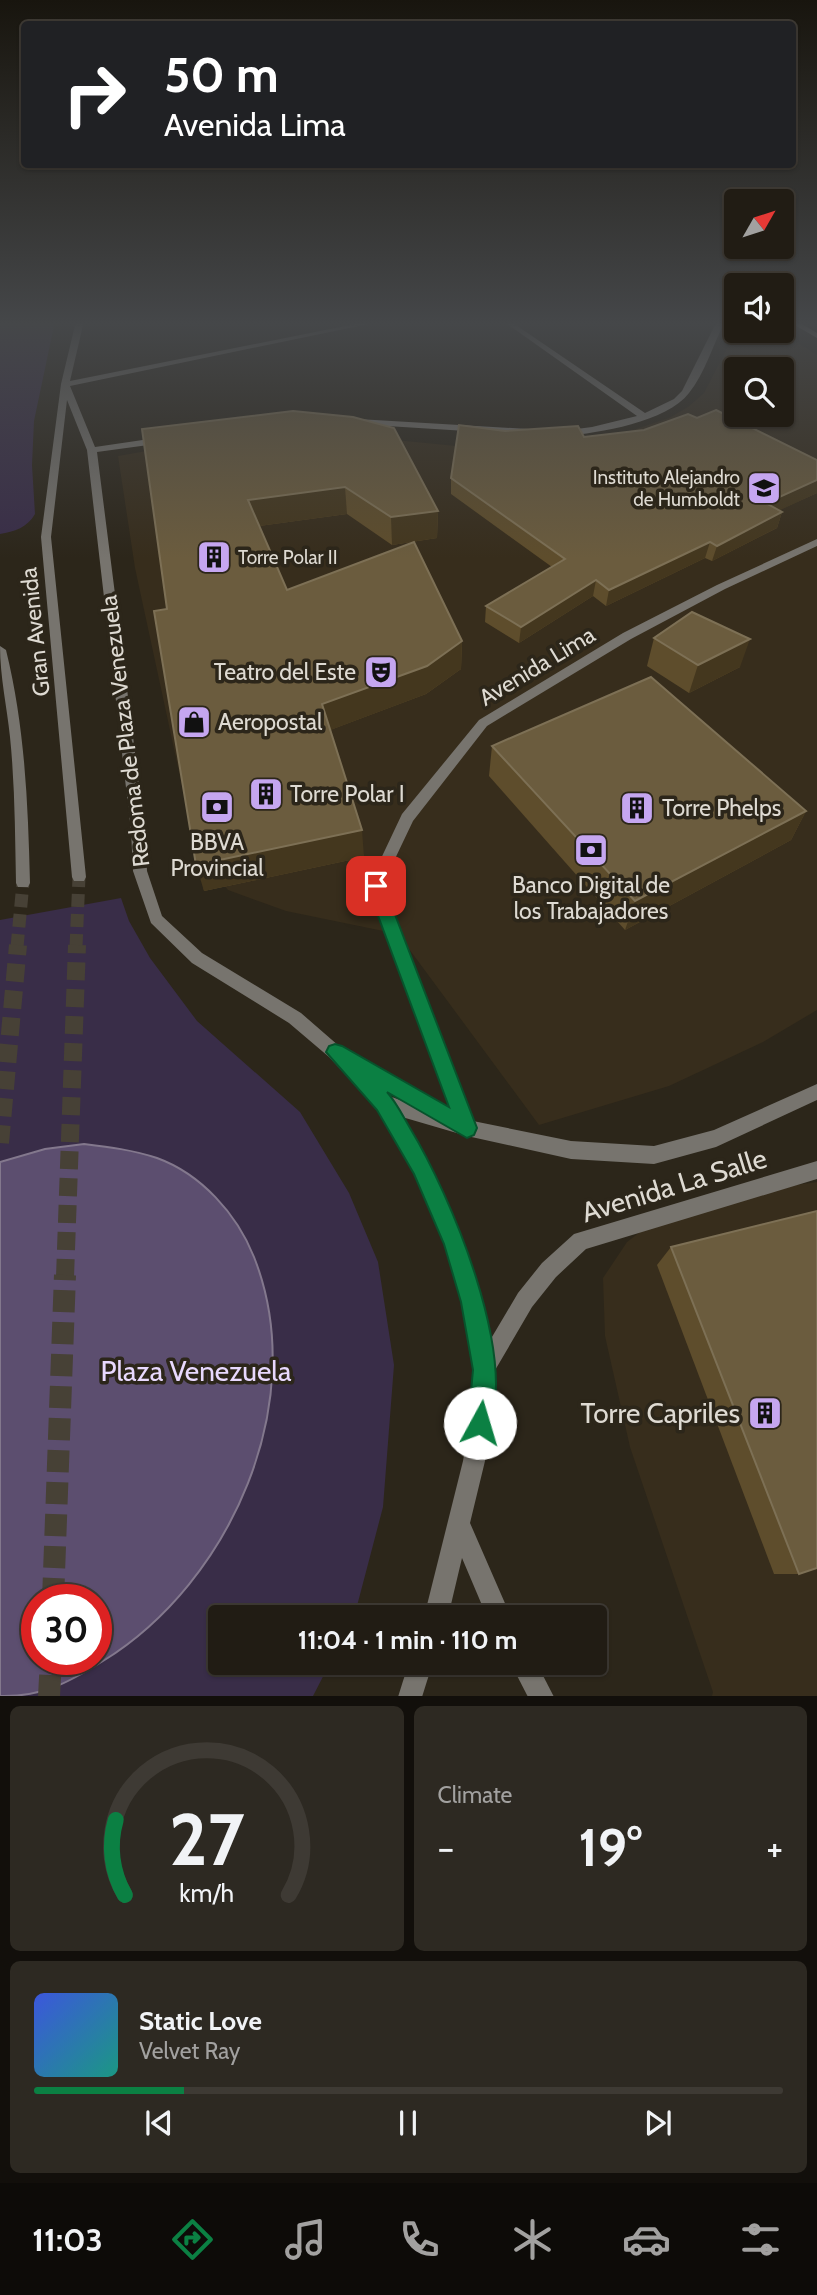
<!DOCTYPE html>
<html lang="en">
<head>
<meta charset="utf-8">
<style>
  body { margin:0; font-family:Cabin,sans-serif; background:#2d2922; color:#f1f3f6; height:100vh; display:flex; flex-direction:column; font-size:26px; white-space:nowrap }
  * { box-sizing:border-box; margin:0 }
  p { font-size:23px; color:#a2a1a0 }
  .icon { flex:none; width:38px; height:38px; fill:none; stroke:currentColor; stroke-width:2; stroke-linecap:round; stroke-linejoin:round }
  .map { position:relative; height:1696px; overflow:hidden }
  .side { display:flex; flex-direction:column; gap:10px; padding:10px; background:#120f0b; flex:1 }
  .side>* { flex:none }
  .hud { position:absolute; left:21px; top:21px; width:775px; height:147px; border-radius:7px; box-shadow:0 2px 5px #0004,0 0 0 2px #3e3a34; background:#202124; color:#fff; overflow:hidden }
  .needle { width:46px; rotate:51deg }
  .tools { position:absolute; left:724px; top:189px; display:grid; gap:14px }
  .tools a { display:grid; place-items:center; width:70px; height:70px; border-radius:7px; background:#211c14; box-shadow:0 2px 5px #0004,0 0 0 2px #3e3a34; font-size:35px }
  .speed { position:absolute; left:21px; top:1584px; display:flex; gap:14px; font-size:35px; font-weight:700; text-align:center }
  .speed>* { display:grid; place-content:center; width:91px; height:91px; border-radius:50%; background:#211c14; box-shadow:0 2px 5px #0004,0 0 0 2px #3e3a34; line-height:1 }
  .speed .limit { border:10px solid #d22; background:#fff; color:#111 }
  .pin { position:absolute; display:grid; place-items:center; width:60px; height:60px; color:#fff; margin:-30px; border-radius:14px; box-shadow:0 4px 10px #0006 }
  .me { position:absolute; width:77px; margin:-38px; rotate:6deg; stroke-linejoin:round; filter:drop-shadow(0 0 5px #0008) }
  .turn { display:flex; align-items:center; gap:24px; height:147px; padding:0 28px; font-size:32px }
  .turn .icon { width:91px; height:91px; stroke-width:2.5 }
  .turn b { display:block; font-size:49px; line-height:60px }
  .big { font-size:52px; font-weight:800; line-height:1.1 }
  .side .widget { flex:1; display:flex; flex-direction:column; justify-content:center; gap:10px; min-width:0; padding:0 24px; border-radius:10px; background:#2d2922 }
  .side .dial { align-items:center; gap:0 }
  .dial svg { height:182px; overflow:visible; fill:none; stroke:#3e3a34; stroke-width:7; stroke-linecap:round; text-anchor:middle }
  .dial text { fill:#f1f3f6; stroke:none }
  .song { display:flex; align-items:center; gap:21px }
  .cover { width:84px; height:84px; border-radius:10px; background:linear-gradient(135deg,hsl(230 70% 55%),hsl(170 70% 35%)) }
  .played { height:7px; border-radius:4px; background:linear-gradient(90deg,#0b8043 20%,#3e3a34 20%) }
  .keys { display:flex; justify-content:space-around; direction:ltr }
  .heat { display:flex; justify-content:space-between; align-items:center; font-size:38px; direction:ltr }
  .side .tiles { flex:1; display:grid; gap:10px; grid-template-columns:1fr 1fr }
  .widget:last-child { grid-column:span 2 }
  .trip { position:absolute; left:208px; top:1605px; width:399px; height:70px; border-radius:7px; background:#211c14; box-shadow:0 2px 5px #0004,0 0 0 2px #3e3a34; font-weight:800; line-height:70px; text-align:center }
  .tabs { display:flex; height:112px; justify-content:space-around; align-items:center; background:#0d0b08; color:#a2a1a0 }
  .tabs .icon { width:49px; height:49px }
  .tabs .on { color:#0b8043 }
  .tabs b { font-size:32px; color:#f1f3f6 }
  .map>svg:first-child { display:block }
  .built { fill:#372d1c; fill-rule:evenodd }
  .green { fill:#392d48; fill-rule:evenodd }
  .water { fill:#5c4e6f; stroke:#83788d; stroke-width:2; fill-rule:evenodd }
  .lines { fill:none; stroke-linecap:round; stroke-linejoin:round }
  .minor-tunnel-far2 { stroke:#474136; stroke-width:13; stroke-dasharray:13 7; stroke-linecap:butt }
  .minor-tunnel-far1 { stroke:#474136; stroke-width:18; stroke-dasharray:18 9; stroke-linecap:butt }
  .minor-tunnel { stroke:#474136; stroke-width:22; stroke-dasharray:22 10; stroke-linecap:butt }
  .minor { fill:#77746e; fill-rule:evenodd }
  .secondary { fill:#a6a097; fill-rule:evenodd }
  .wall { fill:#5e4d2c }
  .shaded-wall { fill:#44371e }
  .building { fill:#6b5c3e; stroke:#7d7055; stroke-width:2 }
  .route { fill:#0b8043; stroke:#07532c; stroke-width:2 }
  .labels { text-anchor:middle; stroke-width:7; stroke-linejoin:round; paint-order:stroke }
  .far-poi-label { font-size:19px; fill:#dedad2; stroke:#2c261a; text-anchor:end }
  .street-label { font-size:23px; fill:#dedad2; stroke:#2c261a }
  .poi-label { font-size:23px; fill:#dedad2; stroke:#2c261a; text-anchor:start }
  .near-street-label { font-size:28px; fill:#dedad2; stroke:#2c261a }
  .near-park-label { font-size:28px; fill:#e8d9fe; stroke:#2c261a }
  .near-poi-label { font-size:28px; fill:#dedad2; stroke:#2c261a; text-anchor:end }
</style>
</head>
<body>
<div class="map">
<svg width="817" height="1697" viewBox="0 0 817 1697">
  <rect width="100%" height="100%" fill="#2c261a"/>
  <g class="built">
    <path d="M 737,329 L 779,331 L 817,355 L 817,1010 L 763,1042 L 669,1086 L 539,1125 L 398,934 L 286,911 L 228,890 L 210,868 L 198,843 L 184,795 L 135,568 L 118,456 L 209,440 L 334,434 L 487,449 L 612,437 L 669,418 L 688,407 L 704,393 ZM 737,369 L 782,369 L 782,415 L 737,415 Z"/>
    <path d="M 817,1182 L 817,1696 L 712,1696 L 713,1692 L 630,1447 L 605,1336 L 603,1278 L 627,1242 L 657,1219 L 745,1192 Z"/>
  </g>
  <g class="green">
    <path d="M 0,321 L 55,321 L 34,421 L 32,465 L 35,514 C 28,527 14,532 0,534 Z"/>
    <path d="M 121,898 L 129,921 L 150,958 L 197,1021 L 300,1112 L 349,1193 L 378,1262 L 394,1365 L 383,1507 L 357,1606 L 352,1617 L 220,1617 L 220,1662 L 330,1663 L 313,1696 L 0,1697 L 0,920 ZM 37,1600 L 96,1600 L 96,1659 L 37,1659 Z"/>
  </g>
  <path class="water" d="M 84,1144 C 109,1147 133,1150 157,1158 C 201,1174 237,1214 254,1257 C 311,1401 231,1582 103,1661 C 68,1683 42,1697 0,1696 L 0,1162 L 45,1149 ZM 37,1600 L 96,1600 L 96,1659 L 37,1659 Z"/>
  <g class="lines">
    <g class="minor-tunnel-far2">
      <path d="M 17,947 L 23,883"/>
      <path d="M 76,947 L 79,877"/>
    </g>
    <g class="minor-tunnel-far1">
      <path d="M 0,1143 L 18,945"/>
      <path d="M 65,1277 L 77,945"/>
    </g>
    <g class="minor-tunnel">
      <path d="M 53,1600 L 65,1275"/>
      <path d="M 49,1697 L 51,1659"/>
    </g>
    <g class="minor">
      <path d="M 76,321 L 84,321 L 70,381 L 370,321 L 383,321 L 70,386 L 95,447 L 163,437 L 167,440 L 163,443 L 97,452 L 145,831 L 147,871 L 162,916 L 202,953 L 301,1013 L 347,1053 L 355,1055 L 451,1110 L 368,886 L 402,814 L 479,720 L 623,633 L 717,585 L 817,539 L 817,546 L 725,589 L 631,639 L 487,726 L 413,821 L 382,886 L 473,1121 L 571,1141 L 654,1146 L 714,1130 L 817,1084 L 817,1100 L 716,1147 L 654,1164 L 571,1159 L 467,1136 L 402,1117 C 445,1187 474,1261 489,1342 L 518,1293 L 542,1263 L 574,1234 L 817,1161 L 817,1179 L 586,1249 L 556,1277 L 532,1307 L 494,1372 L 493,1404 L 485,1461 L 470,1523 L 511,1617 L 487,1617 L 462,1558 L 448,1617 L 424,1617 L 463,1461 L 473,1404 L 474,1370 L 462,1302 L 446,1243 L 416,1172 L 378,1109 L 329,1057 L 289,1023 L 192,963 L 151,923 L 133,871 L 131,831 L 87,450 L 67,400 L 51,537 L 86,877 L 84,881 L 74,881 L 72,877 L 41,537 L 61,384 ZM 380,1087 L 403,1101 L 389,1096 Z"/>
      <path d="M 503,321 L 510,321 L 645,413 L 674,399 L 682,391 L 717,321 L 725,321 C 713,345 705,373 689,393 C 667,422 599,433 564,436 L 561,435 L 561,431 L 592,427 L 637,416 Z"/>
      <path d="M 358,419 L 529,429 L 533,432 L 529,435 L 355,424 L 354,422 Z"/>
      <path d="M 0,646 L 6,650 C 25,727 28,804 30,883 L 28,887 L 18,887 L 16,883 C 15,834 15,786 10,737 C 7,707 0,677 0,646 Z"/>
      <path d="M 409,1662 L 433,1662 L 422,1697 L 398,1697 Z"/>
      <path d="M 510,1662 L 536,1662 L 554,1697 L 528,1697 Z"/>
    </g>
    <path class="secondary" d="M 788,321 L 797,321 L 817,333 L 817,338 Z"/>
  </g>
  <g class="wall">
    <path d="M 697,418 L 817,460 L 817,493 L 779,510 L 782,512 L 777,528 L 712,561 L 705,558 L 606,606 L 593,596 L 519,643 L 485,622 L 486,606 L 552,567 L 451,494 L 451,478 L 505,431 L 584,437 L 644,430 Z"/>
    <path d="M 142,429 L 438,511 L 437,538 L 392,545 L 347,514 L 259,526 L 287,590 L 462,641 L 461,669 L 426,694 L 330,730 L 364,857 L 204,891 L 167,609 Z"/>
    <path d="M 654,638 L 740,667 L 689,693 L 647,666 Z"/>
    <path d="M 492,746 L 806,811 L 791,840 L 625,930 L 489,776 Z"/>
    <path d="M 671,1247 L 799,1574 L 774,1574 L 657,1265 Z"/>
  </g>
  <g class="shaded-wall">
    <path d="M 817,480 L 817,493 L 761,519 L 766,503 Z"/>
    <path d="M 345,487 L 347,514 L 252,527 L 248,500 Z"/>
    <path d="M 438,511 L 437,538 L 392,545 L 391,517 Z"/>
    <path d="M 782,512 L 777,528 L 712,561 L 717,546 Z"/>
    <path d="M 710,542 L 705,558 L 606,606 L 609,590 Z"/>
    <path d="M 596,580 L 593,596 L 519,643 L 521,627 Z"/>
    <path d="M 750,639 L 740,667 L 689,693 L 698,665 Z"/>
    <path d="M 462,641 L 461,669 L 426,694 L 325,732 L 322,704 Z"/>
    <path d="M 806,811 L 791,840 L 625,930 L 635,901 Z"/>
    <path d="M 362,830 L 364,857 L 204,891 L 196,865 Z"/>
  </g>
  <g class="building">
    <path d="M 716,410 L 817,460 L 817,480 L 766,503 L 782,512 L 717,546 L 710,542 L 609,590 L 596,580 L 521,627 L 486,606 L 565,559 L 451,478 L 459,425 L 505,431 L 578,426 L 584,437 L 644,430 L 688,414 L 697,418 Z"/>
    <path d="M 293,411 L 353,417 L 394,428 L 438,511 L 391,517 L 345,487 L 248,500 L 287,590 L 414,542 L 462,641 L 427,666 L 322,704 L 362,830 L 196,865 L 154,611 L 167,609 L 142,429 Z"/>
    <path d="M 692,612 L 750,639 L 698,665 L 654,638 Z"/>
    <path d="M 651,677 L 806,811 L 635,901 L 492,746 Z"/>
    <path d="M 817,1211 L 817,1568 L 799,1574 L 671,1247 Z"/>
  </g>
  <linearGradient id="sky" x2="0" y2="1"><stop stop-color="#18150e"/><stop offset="0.58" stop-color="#454749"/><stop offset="1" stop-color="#454749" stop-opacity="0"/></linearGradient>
  <rect width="817" height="558" fill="url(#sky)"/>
  <path class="route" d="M 376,879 L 381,881 L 384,886 L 477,1128 L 474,1135 L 467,1138 L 387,1092 C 396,1102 403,1116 410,1128 C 450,1194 519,1356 488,1431 L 480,1435 L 471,1431 L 468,1423 L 473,1370 L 461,1302 L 444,1244 L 414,1174 L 377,1110 L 326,1052 L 329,1046 L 335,1044 L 342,1046 L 449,1107 L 367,886 L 370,881 Z"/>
  <defs>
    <g id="university-square" transform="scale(1.75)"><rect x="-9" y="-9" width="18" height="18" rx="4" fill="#c5a6f0" stroke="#2c261a"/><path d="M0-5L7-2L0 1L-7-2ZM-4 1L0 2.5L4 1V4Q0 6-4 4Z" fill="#111"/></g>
    <g id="building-square" transform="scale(1.75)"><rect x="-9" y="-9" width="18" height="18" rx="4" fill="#c5a6f0" stroke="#2c261a"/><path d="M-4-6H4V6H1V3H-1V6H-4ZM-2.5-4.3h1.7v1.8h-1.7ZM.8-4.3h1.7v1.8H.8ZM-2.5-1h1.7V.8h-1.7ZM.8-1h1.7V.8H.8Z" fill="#111"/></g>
    <g id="theatre-square" transform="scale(1.75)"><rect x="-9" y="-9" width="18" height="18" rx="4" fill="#c5a6f0" stroke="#2c261a"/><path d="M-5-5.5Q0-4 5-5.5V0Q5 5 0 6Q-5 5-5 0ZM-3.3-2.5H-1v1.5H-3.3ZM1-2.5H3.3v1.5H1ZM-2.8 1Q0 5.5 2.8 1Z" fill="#111"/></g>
    <g id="shop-square" transform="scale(1.75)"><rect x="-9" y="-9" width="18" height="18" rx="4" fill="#c5a6f0" stroke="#2c261a"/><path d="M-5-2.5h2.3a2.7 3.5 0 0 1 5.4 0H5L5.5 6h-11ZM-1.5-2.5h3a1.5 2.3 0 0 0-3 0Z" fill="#111"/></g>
    <g id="bank-square" transform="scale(1.75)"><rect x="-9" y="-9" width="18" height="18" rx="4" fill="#c5a6f0" stroke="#2c261a"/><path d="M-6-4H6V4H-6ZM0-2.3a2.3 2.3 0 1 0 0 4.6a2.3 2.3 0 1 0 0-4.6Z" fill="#111"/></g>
  </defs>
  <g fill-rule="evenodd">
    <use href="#university-square" x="764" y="488"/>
    <use href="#building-square" x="214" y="557"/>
    <use href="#theatre-square" x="381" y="672"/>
    <use href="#shop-square" x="194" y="722"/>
    <use href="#building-square" x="266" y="794"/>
    <use href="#bank-square" x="217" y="807"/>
    <use href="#building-square" x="637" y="808"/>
    <use href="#bank-square" x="591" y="850"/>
    <use href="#building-square" x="765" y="1413"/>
  </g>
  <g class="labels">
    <g class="far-poi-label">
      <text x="740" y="484">Instituto Alejandro<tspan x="740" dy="22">de Humboldt</tspan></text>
      <text x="238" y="564" text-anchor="start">Torre Polar II</text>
    </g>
    <g class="street-label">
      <text transform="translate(35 632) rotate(-96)" y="8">Gran Avenida</text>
      <text transform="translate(537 666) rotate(-31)" y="8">Avenida Lima</text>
      <text transform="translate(125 731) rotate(-97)" y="8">Redoma de Plaza Venezuela</text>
    </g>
    <g class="poi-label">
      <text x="356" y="680" text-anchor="end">Teatro del Este</text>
      <text x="218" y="730">Aeropostal</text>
      <text x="290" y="802">Torre Polar I</text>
      <text x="662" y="816">Torre Phelps</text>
      <text x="217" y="850" text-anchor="middle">BBVA<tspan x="217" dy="26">Provincial</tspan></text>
      <text x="591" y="893" text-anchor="middle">Banco Digital de<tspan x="591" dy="26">los Trabajadores</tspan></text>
    </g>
    <g class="near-street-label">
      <text transform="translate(674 1185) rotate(-17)" y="10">Avenida La Salle</text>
    </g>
    <g class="near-park-label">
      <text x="196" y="1381">Plaza Venezuela</text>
    </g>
    <g class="near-poi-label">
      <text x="740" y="1423">Torre Capriles</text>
    </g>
  </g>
</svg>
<div class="tools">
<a><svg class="needle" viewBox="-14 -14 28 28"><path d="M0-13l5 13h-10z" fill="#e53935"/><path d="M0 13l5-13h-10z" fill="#a2a1a0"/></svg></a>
<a><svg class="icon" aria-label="sound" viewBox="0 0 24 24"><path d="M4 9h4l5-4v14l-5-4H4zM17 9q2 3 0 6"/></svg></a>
<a><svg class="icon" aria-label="search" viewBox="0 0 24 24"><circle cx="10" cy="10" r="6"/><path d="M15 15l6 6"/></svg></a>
</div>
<div class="speed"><div class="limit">30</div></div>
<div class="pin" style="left:376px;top:886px;background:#d93025"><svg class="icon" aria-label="arrive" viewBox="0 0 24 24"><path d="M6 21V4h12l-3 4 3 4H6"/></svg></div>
<svg class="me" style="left:480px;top:1423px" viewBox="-20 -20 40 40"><circle r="19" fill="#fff"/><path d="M0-13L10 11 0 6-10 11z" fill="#0b8043"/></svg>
<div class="trip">11:04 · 1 min · 110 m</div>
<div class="hud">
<div class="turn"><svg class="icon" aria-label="right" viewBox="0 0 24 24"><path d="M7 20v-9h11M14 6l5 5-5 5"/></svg><div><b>50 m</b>Avenida Lima</div></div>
</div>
</div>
<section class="side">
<div class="tiles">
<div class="widget dial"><svg viewBox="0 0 100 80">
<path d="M14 69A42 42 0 1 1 86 69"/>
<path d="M14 69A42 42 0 0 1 10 36" stroke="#0b8043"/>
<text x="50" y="56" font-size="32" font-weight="700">27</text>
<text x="50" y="72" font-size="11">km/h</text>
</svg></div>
<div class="widget"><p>Climate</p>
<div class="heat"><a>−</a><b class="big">19°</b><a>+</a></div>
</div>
<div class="widget">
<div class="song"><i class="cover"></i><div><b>Static Love</b><p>Velvet Ray</p></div></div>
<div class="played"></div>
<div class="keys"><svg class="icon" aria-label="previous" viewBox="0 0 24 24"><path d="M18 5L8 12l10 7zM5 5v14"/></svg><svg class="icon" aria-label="pause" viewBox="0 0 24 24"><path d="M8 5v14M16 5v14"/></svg><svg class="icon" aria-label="next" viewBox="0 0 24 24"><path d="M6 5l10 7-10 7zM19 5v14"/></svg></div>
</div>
</div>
</section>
<nav class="tabs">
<b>11:03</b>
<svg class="icon on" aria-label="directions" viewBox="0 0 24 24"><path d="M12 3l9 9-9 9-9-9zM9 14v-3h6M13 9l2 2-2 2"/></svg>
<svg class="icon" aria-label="music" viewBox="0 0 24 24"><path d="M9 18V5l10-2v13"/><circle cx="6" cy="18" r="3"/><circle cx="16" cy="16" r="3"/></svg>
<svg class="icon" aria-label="phone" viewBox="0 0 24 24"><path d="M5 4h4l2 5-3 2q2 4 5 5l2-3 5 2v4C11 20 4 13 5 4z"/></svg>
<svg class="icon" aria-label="climate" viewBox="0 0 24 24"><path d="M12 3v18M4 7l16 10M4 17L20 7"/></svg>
<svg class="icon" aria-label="car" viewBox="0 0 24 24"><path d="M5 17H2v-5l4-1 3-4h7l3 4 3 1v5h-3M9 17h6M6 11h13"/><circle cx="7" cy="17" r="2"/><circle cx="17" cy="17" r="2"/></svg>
<svg class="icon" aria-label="filters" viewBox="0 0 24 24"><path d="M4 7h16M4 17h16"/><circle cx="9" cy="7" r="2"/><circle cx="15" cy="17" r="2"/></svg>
</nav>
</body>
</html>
